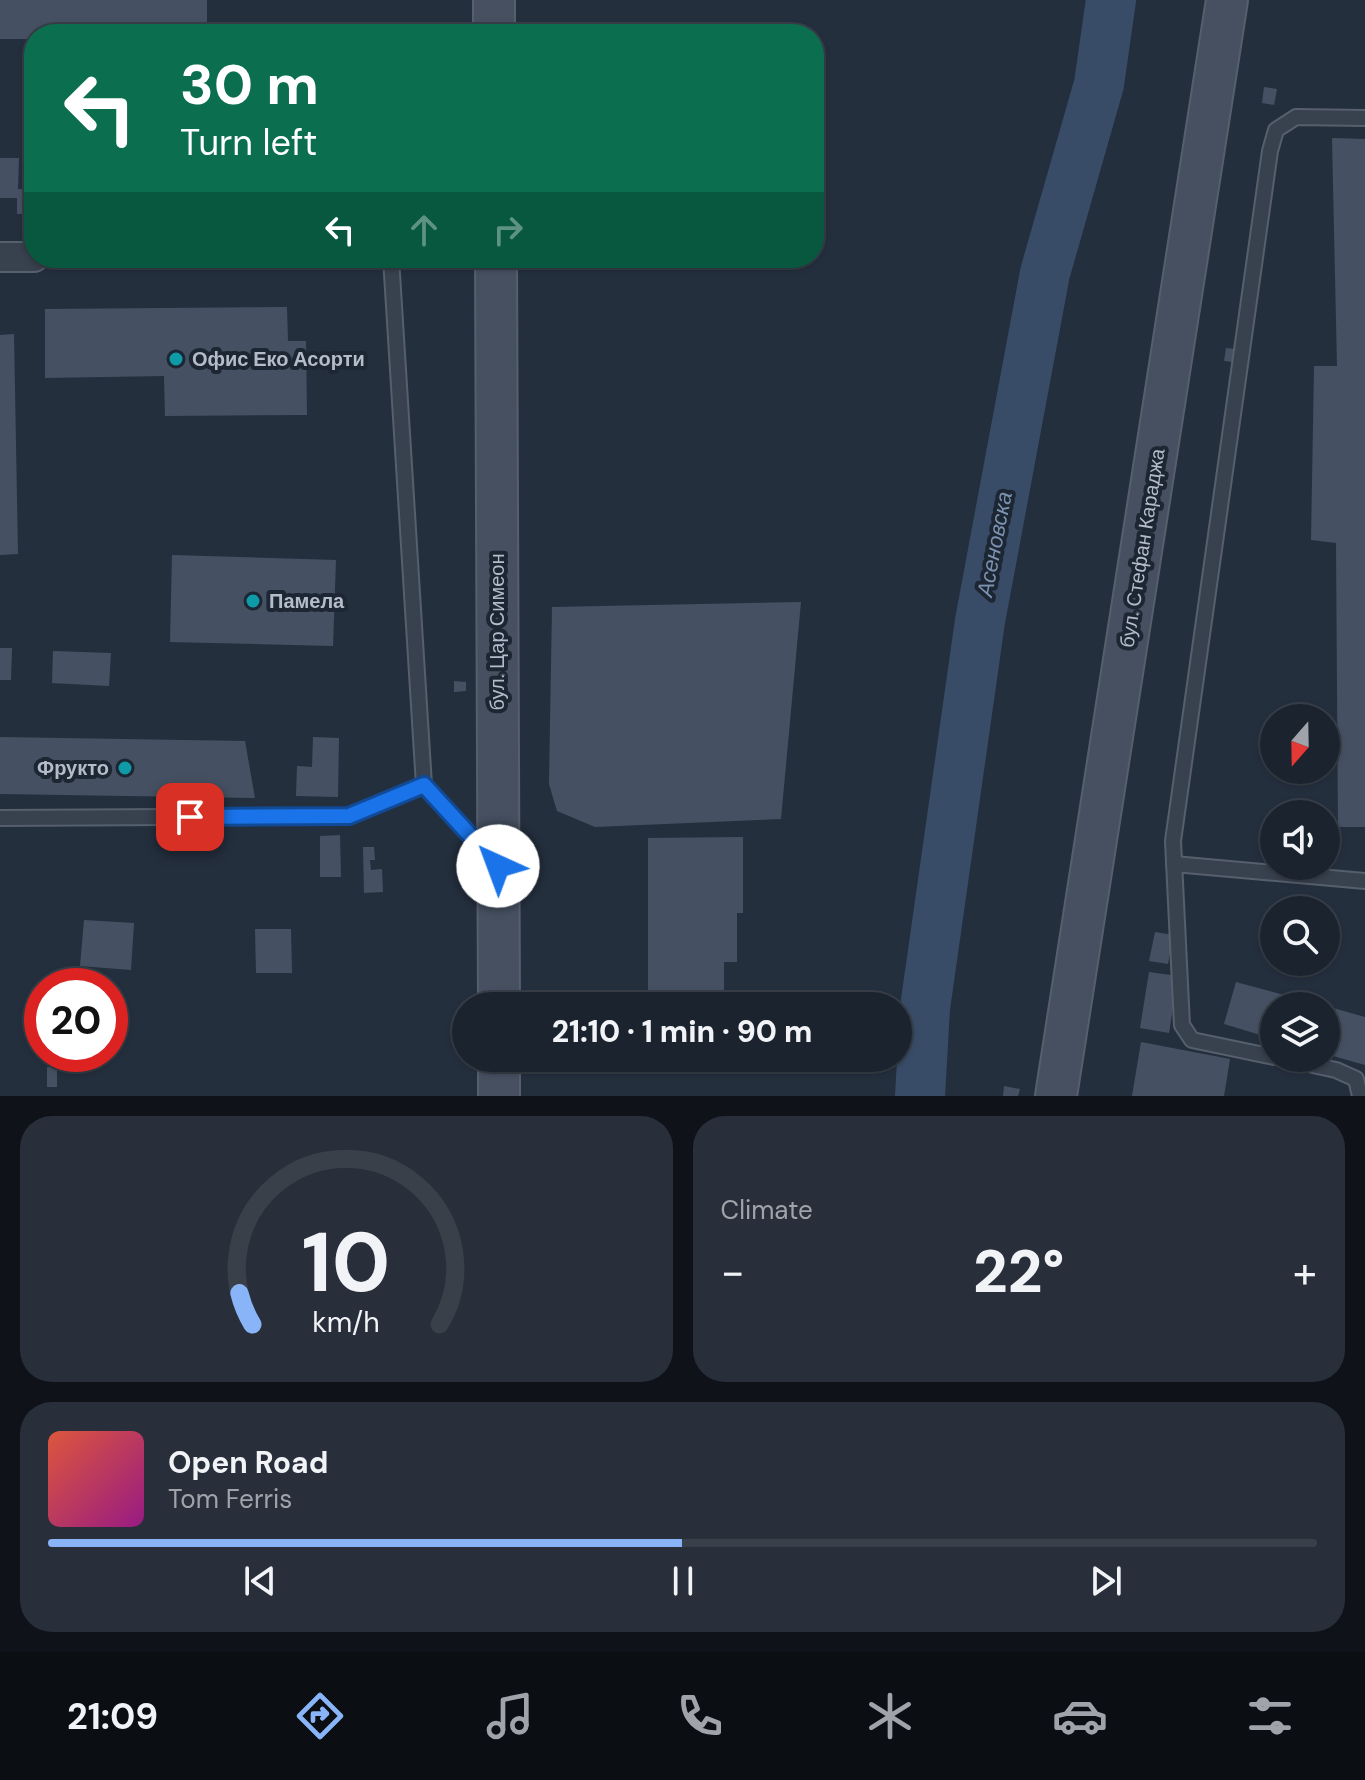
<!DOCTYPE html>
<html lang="en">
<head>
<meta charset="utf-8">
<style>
  body { margin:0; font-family:"DM Sans",sans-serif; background:#282f3a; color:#f1f3f6; height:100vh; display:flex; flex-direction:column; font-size:30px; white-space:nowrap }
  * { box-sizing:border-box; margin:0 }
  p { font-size:26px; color:#a0a4aa }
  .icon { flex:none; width:44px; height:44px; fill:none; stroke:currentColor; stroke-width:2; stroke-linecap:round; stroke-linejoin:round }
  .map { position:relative; height:1096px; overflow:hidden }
  .drawer { display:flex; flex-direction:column; gap:20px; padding:20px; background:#0f1319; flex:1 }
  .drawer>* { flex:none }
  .hud { position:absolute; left:24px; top:24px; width:800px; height:244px; border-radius:32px; box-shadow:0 2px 6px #0004,0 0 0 2px #39404a; background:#0b6e4f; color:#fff; overflow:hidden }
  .needle { width:52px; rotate:200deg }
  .fabs { position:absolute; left:1260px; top:704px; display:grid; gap:16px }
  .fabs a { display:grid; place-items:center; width:80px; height:80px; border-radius:50%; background:#1b232e; box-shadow:0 2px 6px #0004,0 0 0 2px #39404a; font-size:40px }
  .speed { position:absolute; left:24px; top:968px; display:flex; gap:16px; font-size:40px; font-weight:700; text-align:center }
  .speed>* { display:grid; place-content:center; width:104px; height:104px; border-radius:50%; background:#1b232e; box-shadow:0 2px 6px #0004,0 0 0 2px #39404a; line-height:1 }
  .speed .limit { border:12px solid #d22; background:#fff; color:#111 }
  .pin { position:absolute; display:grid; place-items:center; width:68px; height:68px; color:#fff; margin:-34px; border-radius:16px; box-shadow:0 4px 12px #0006 }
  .me { position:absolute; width:88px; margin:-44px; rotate:317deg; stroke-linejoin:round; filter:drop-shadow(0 0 6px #0008) }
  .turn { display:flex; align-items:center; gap:28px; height:168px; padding:0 24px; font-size:36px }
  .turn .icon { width:104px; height:104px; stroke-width:2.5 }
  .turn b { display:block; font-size:56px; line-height:68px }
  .lanes { display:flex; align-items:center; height:76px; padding:0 24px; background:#0003; justify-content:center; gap:40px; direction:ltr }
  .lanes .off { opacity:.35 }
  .big { font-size:60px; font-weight:800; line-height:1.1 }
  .drawer .tile { flex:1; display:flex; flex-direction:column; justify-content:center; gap:12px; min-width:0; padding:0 28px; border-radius:32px; background:#282f3a }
  .drawer .dial { align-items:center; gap:0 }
  .dial svg { height:208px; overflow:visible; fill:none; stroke:#39404a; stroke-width:7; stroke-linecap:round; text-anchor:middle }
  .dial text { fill:#f1f3f6; stroke:none }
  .song { display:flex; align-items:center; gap:24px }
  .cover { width:96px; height:96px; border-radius:12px; background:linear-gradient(135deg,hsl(10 70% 55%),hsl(310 70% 35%)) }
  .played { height:8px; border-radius:4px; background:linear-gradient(90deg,#8ab4f8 50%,#39404a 50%) }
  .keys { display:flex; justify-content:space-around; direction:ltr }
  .heat { display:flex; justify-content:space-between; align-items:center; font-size:44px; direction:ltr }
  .drawer .tiles { flex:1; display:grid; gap:20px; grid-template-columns:1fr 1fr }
  .tile:last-child { grid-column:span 2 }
  .trip { position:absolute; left:452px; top:992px; width:460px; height:80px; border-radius:40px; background:#1b232e; box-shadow:0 2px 6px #0004,0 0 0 2px #39404a; font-weight:800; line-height:80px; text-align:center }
  .dock { display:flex; height:128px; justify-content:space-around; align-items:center; background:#0b0e12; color:#a0a4aa }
  .dock .icon { width:56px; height:56px }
  .dock .on { color:#8ab4f8 }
  .dock b { font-size:36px; color:#f1f3f6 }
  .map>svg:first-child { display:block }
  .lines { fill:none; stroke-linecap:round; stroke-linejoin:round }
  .river { stroke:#394c67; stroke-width:50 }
  .building { fill:#455162 }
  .lane-casing { stroke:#565f6c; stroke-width:18 }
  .street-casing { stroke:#565f6c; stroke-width:32 }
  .secondary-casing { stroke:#565f6c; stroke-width:44 }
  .lane { stroke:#38414e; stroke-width:14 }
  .street { stroke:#38414e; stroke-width:28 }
  .secondary { stroke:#465061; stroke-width:40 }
  .route-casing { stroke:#114b97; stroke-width:20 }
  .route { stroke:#1a73e8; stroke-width:14 }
  .culture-dot { fill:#0f9aa8; stroke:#1d2633; stroke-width:3 }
  .labels { text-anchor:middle; stroke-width:8; stroke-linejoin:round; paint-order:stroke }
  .poi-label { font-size:20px; font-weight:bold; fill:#b4bcc9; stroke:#1d2633; text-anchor:start }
  .street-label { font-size:20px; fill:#b4bcc9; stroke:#1d2633 }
  .water-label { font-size:22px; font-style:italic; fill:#7c92b1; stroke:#1d2633 }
</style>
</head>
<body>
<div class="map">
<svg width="1365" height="1096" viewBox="0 0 1365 1096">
  <rect width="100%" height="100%" fill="#242f3e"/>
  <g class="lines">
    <path class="river" d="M 920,1096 L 925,1008 L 980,621 L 1045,273 L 1099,84 L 1111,0"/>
  </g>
  <g class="building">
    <path d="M 0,0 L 207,0 L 207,34 L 34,34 L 34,39 L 0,39 Z"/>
    <path d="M 1264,87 L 1277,89 L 1274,105 L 1262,103 Z"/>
    <path d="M 1332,138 L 1365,139 L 1365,827 L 1338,827 L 1336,543 L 1311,540 L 1314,366 L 1337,366 Z"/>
    <path d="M 0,158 L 19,158 L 18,189 L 34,189 L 34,209 L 31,209 L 31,214 L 17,214 L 17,198 L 0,198 Z"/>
    <path d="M 287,307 L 288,341 L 306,341 L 307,415 L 165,416 L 164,376 L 45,378 L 45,309 Z"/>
    <path d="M 14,334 L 18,554 L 0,555 L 0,335 Z"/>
    <path d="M 1226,348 L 1235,349 L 1233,362 L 1224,361 Z"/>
    <path d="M 172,555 L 336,560 L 333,646 L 170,642 Z"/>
    <path d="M 801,602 L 781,819 L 595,827 L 557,811 L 549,784 L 552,607 Z"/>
    <path d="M 0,648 L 12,648 L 11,680 L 0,680 Z"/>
    <path d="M 53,651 L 111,653 L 109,686 L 52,683 Z"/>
    <path d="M 454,681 L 466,682 L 466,691 L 454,692 Z"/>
    <path d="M 0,737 L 245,741 L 255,798 L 0,794 Z"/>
    <path d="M 313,737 L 339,738 L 338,797 L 296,796 L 297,766 L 312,767 Z"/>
    <path d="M 340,835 L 341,877 L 320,877 L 320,836 Z"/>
    <path d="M 743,837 L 743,913 L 737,913 L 737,962 L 724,962 L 724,1006 L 648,1006 L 648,838 Z"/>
    <path d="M 363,847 L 374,847 L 375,860 L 370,860 L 371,870 L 382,869 L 383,892 L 364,893 Z"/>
    <path d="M 84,920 L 134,923 L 131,970 L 80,966 Z"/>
    <path d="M 255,929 L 291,929 L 292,973 L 256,973 Z"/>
    <path d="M 1155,932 L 1173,935 L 1168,964 L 1149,961 Z"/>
    <path d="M 1149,972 L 1178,976 L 1169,1033 L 1140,1028 Z"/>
    <path d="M 1236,982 L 1321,1005 L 1321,1006 L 1274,1006 L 1274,1039 L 1224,1024 Z"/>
    <path d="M 1326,1006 L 1365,1017 L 1365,1065 L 1326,1054 Z"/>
    <path d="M 1141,1042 L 1230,1059 L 1224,1096 L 1132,1096 Z"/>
    <rect x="47" y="1067" width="10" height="20"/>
    <path d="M 1004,1086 L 1020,1089 L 1018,1096 L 1003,1096 Z"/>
  </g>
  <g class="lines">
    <g class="lane-casing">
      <g id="lane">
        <path d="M 391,258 L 424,785 L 491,859"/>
        <path d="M 0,818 L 349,816 L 424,785"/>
        <path d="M 1174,864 L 1365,881"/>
        <path d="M 1274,1057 L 1192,1040 L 1182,1025 L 1173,841 L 1270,151 L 1276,130 L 1296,117 L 1365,118"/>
        <path d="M 1280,1058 L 1336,1070 L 1356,1079 L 1360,1096"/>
      </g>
    </g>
    <g class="street-casing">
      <path id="street" d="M 0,257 L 34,257"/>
    </g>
    <g class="secondary-casing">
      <g id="secondary">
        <path d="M 494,0 L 494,34"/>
        <path d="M 496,258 L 499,1006"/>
        <path d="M 499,1058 L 499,1096"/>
        <path d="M 1056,1096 L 1227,0"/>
      </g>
    </g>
    <use href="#lane" class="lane"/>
    <use href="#street" class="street"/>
    <use href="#secondary" class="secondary"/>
  </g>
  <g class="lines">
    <g class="route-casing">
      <path id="route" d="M 190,817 L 349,816 L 424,785 L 498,866"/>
    </g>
    <use href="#route" class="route"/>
  </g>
  <g class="culture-dot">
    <circle cx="176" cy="359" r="8"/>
    <circle cx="253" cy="601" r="8"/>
    <circle cx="125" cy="768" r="8"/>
  </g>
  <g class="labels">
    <g class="poi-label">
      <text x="192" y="366">Офис Еко Асорти</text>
      <text x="269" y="608">Памела</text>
      <text x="109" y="775" text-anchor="end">Фрукто</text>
    </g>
    <g class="street-label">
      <text transform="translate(1142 548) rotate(-81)" y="7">бул. Стефан Караджа</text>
      <text transform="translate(497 632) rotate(-90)" y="7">бул. Цар Симеон</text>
    </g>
    <g class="water-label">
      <text transform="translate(994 544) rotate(-79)" y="8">Асеновска</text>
    </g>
  </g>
</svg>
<div class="fabs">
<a><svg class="needle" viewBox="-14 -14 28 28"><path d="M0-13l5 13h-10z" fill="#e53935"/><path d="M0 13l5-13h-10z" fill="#a0a4aa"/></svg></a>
<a><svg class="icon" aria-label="sound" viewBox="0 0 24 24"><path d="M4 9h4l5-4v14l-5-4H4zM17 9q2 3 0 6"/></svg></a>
<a><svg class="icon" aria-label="search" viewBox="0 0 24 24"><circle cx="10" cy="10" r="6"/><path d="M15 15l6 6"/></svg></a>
<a><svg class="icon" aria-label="layers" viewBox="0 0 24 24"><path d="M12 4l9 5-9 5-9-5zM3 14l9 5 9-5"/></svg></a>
</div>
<div class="speed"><div class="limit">20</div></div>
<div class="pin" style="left:190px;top:817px;background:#d93025"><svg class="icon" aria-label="arrive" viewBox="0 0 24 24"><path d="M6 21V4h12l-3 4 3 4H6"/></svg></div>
<svg class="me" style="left:498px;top:866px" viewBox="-20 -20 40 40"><circle r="19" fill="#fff"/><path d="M0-13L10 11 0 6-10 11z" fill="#1a73e8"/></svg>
<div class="trip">21:10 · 1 min · 90 m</div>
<div class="hud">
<div class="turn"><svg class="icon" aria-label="left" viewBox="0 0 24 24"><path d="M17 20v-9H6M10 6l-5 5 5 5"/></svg><div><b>30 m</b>Turn left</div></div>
<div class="lanes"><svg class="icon" aria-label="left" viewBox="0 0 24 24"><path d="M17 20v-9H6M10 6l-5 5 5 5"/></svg><svg class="icon off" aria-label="ahead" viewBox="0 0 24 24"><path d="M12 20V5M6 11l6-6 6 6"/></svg><svg class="icon off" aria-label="right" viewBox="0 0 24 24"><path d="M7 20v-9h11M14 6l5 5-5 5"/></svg></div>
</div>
</div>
<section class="drawer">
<div class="tiles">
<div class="tile dial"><svg viewBox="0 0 100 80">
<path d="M14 69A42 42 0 1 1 86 69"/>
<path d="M14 69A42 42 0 0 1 9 57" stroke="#8ab4f8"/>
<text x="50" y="56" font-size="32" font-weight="700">10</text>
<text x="50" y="72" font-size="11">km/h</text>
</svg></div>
<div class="tile"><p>Climate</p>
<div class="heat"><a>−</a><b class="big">22°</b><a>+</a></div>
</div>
<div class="tile">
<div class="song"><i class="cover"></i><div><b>Open Road</b><p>Tom Ferris</p></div></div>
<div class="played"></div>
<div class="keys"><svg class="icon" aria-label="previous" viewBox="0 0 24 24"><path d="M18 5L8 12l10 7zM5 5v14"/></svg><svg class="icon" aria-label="pause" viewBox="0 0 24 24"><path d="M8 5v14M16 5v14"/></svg><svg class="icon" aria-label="next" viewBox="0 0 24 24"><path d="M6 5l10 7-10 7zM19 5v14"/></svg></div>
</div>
</div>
</section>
<nav class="dock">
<b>21:09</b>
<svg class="icon on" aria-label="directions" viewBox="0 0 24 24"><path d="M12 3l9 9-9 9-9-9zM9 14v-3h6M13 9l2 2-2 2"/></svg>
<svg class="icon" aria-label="music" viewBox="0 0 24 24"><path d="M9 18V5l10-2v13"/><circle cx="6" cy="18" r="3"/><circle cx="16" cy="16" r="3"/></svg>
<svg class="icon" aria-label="phone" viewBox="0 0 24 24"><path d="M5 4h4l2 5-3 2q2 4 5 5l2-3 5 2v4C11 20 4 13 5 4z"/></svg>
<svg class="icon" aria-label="climate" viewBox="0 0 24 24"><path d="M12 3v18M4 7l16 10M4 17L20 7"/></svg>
<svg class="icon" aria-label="car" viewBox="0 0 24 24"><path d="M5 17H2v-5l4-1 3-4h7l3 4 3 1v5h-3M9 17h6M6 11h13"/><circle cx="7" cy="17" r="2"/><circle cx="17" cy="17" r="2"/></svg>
<svg class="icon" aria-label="filters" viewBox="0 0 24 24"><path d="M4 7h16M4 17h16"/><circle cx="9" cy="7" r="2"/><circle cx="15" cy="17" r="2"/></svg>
</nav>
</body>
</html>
